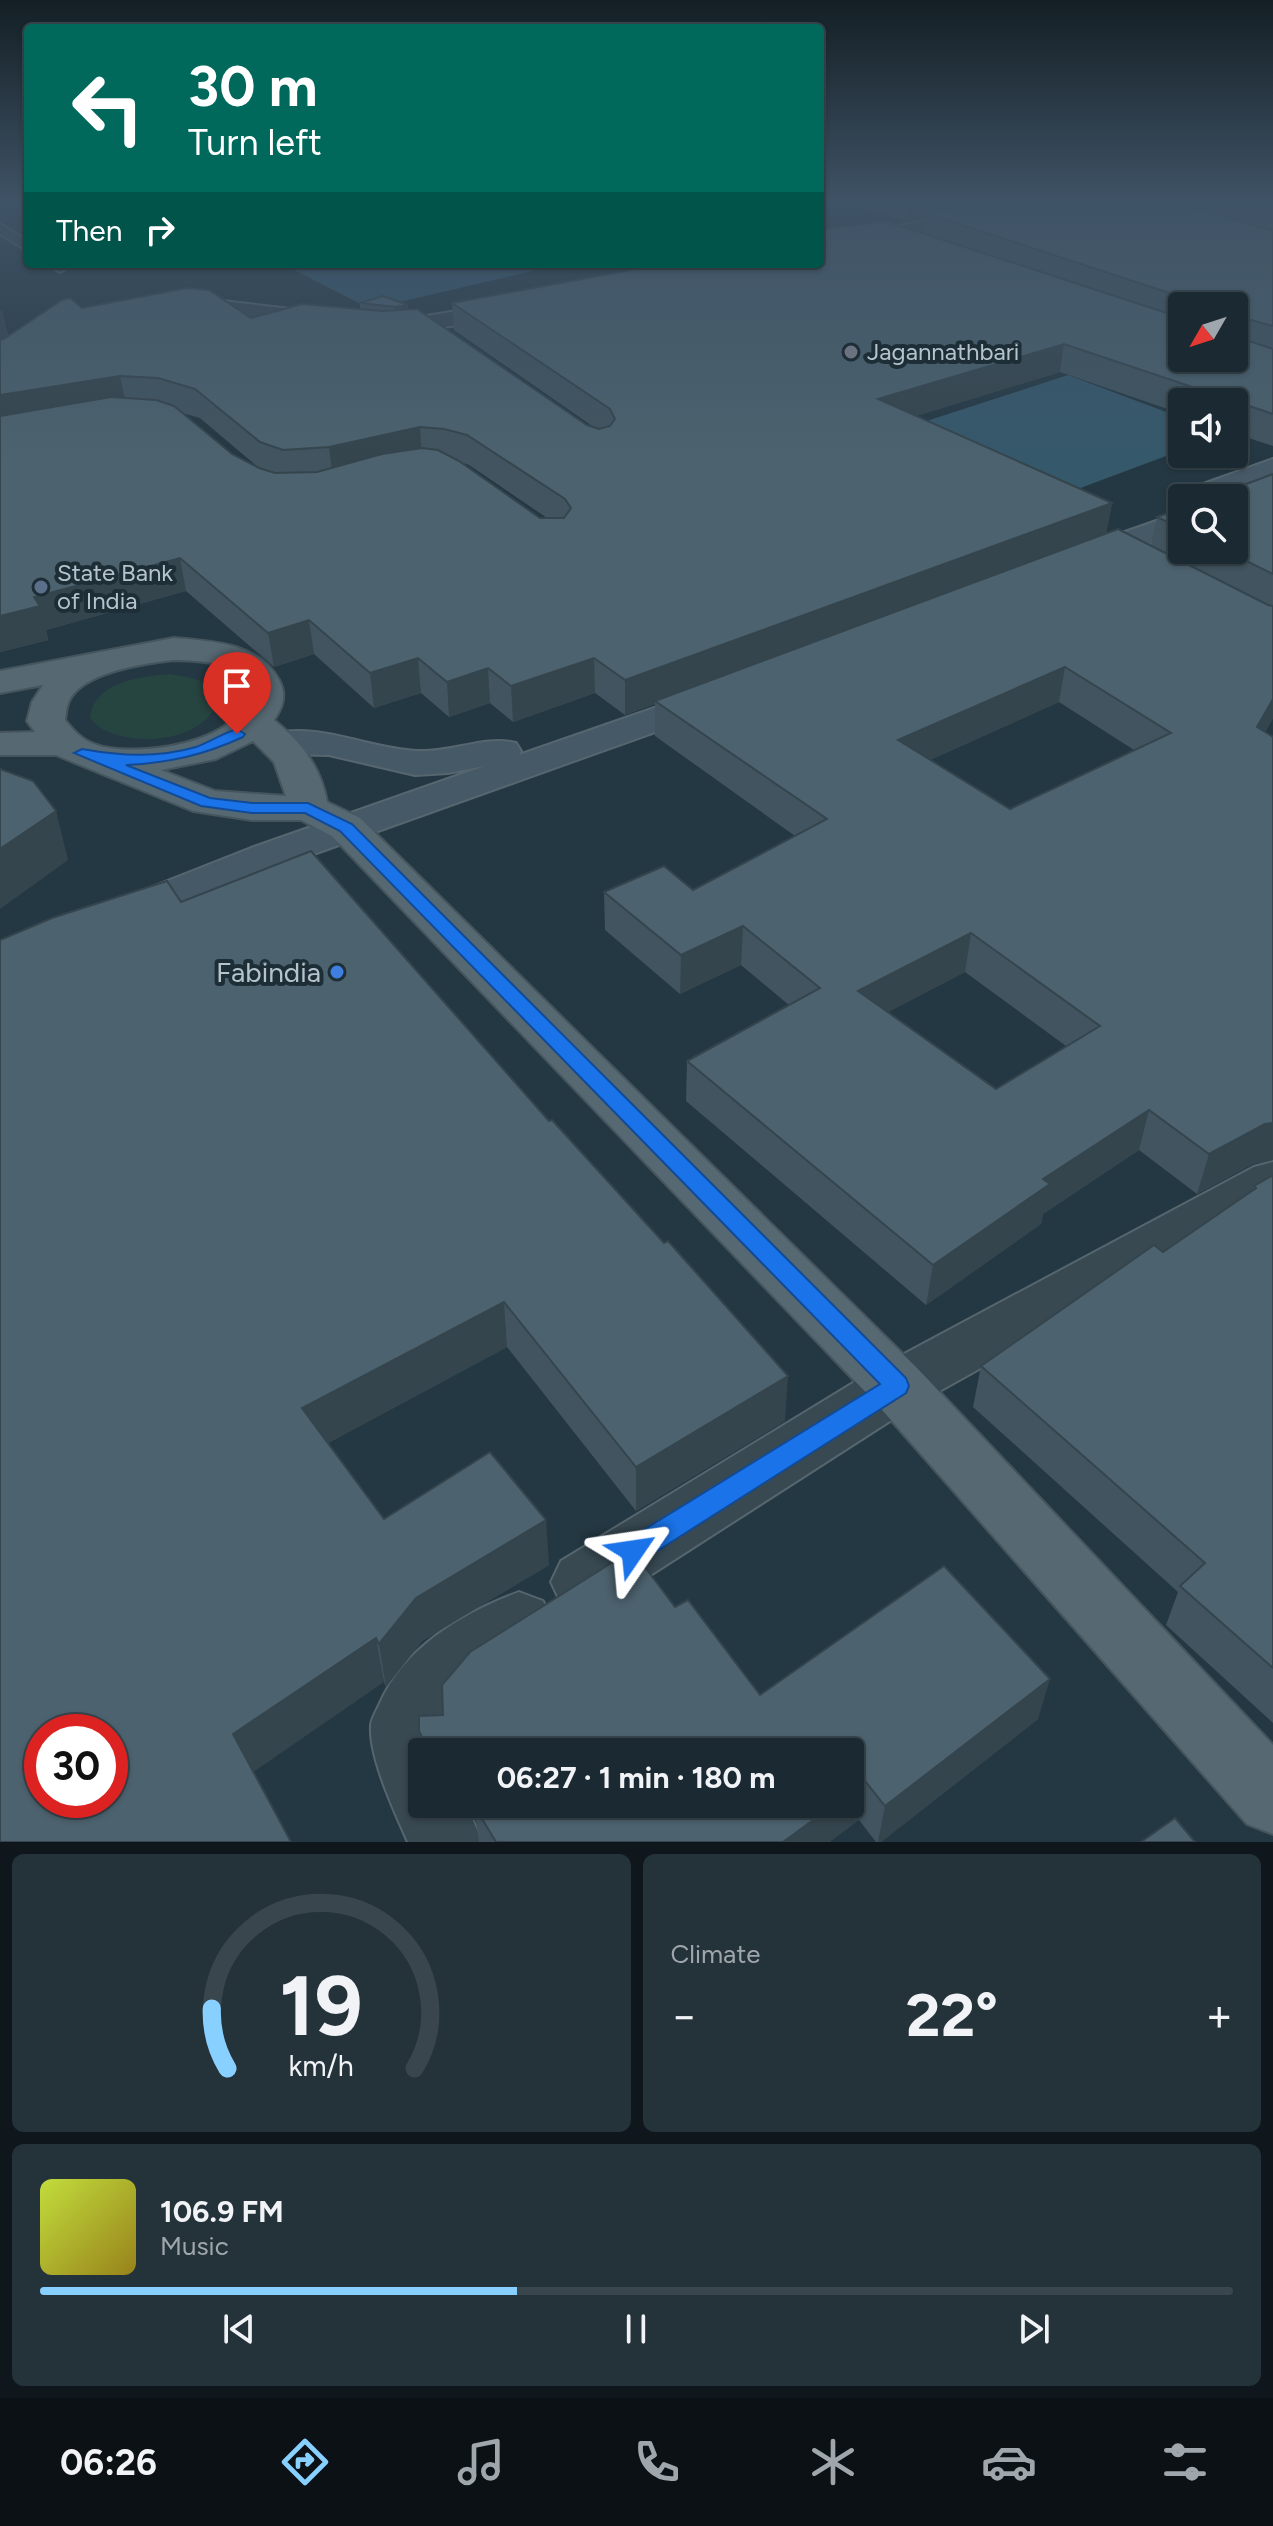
<!DOCTYPE html>
<html lang="en">
<head>
<meta charset="utf-8">
<style>
  body { margin:0; font-family:Figtree,sans-serif; background:#24323a; color:#f1f3f6; height:100vh; display:flex; flex-direction:column; font-size:30px; white-space:nowrap }
  * { box-sizing:border-box; margin:0 }
  p { font-size:26px; color:#a0a7ac }
  .icon { flex:none; width:44px; height:44px; fill:none; stroke:currentColor; stroke-width:2; stroke-linecap:round; stroke-linejoin:round }
  .map { position:relative; height:1842px; overflow:hidden }
  .panel { display:flex; flex-direction:column; gap:12px; padding:12px; background:#0f171c; flex:1 }
  .panel>* { flex:none }
  .guide { position:absolute; left:24px; top:24px; width:800px; height:244px; border-radius:8px; box-shadow:0 2px 6px #0004,0 0 0 2px #39464d; background:#00695c; color:#fff; overflow:hidden }
  .needle { width:52px; rotate:231deg }
  .controls { position:absolute; left:1168px; top:292px; display:grid; gap:16px }
  .controls a { display:grid; place-items:center; width:80px; height:80px; border-radius:8px; background:#1b2a32; box-shadow:0 2px 6px #0004,0 0 0 2px #39464d; font-size:40px }
  .speed { position:absolute; left:24px; top:1714px; display:flex; gap:16px; font-size:40px; font-weight:700; text-align:center }
  .speed>* { display:grid; place-content:center; width:104px; height:104px; border-radius:50%; background:#1b2a32; box-shadow:0 2px 6px #0004,0 0 0 2px #39464d; line-height:1 }
  .speed .limit { border:12px solid #d22; background:#fff; color:#111 }
  .pin { position:absolute; display:grid; place-items:center; width:68px; height:68px; color:#fff; margin:-82px -34px; border-radius:50% 50% 50% 0; rotate:-45deg; box-shadow:0 0 8px #0007 }
  .pin .icon { rotate:45deg }
  .me { position:absolute; width:88px; margin:-44px; rotate:58deg; stroke-linejoin:round; filter:drop-shadow(0 0 6px #0008) }
  .turn { display:flex; align-items:center; gap:28px; height:168px; padding:0 32px; font-size:36px }
  .turn .icon { width:104px; height:104px; stroke-width:2.5 }
  .turn b { display:block; font-size:56px; line-height:68px }
  .then { display:flex; align-items:center; height:76px; padding:0 32px; background:#0003; gap:16px; font-size:30px }
  .big { font-size:60px; font-weight:700; line-height:1.1 }
  .panel .card { flex:1; display:flex; flex-direction:column; justify-content:center; gap:12px; min-width:0; padding:0 28px; border-radius:12px; background:#24323a }
  .panel .dial { align-items:center; gap:0 }
  .dial svg { height:208px; overflow:visible; fill:none; stroke:#39464d; stroke-width:7; stroke-linecap:round; text-anchor:middle }
  .dial text { fill:#f1f3f6; stroke:none }
  .song { display:flex; align-items:center; gap:24px }
  .cover { width:96px; height:96px; border-radius:12px; background:linear-gradient(135deg,hsl(70 70% 55%),hsl(50 70% 35%)) }
  .played { height:8px; border-radius:4px; background:linear-gradient(90deg,#87d0ff 40%,#39464d 40%) }
  .keys { display:flex; justify-content:space-around; direction:ltr }
  .heat { display:flex; justify-content:space-between; align-items:center; font-size:44px; direction:ltr }
  .panel .tiles { flex:1; display:grid; gap:12px; grid-template-columns:1fr 1fr }
  .card:last-child { grid-column:span 2 }
  .trip { position:absolute; left:408px; top:1738px; width:456px; height:80px; border-radius:8px; background:#1b2a32; box-shadow:0 2px 6px #0004,0 0 0 2px #39464d; font-weight:700; line-height:80px; text-align:center }
  .tab-bar { display:flex; height:128px; justify-content:space-around; align-items:center; background:#0b1114; color:#a0a7ac }
  .tab-bar .icon { width:56px; height:56px }
  .tab-bar .selected { color:#87d0ff }
  .tab-bar b { font-size:36px; color:#f1f3f6 }
  .map>svg:first-child { display:block }
  .green { fill:#264440 }
  .water { fill:#36586b }
  .lines { fill:none; stroke-linecap:round; stroke-linejoin:round }
  .lane-casing { stroke:#56666f; stroke-width:4 }
  .street-casing { stroke:#56666f; stroke-width:4 }
  .secondary-casing { stroke:#56666f; stroke-width:4 }
  .primary-casing { stroke:#45555e; stroke-width:4 }
  .lane { fill:#384952; fill-rule:evenodd }
  .street { fill:#384952; fill-rule:evenodd }
  .secondary { fill:#465966; fill-rule:evenodd }
  .primary { fill:#566872; fill-rule:evenodd }
  .wall { fill:#41545f; fill-rule:evenodd }
  .shaded-wall { fill:#35454d }
  .building { fill:#4c626e; stroke:#35454d; stroke-width:2; fill-rule:evenodd }
  .route { fill:#1a73e8; stroke:#114b97; stroke-width:2 }
  .worship-dot { fill:#6b7280; stroke:#1d2e37; stroke-width:3 }
  .service-dot { fill:#5c6f8a; stroke:#1d2e37; stroke-width:3 }
  .shop-dot { fill:#3f7fe0; stroke:#1d2e37; stroke-width:3 }
  .labels { text-anchor:middle; stroke-width:8; stroke-linejoin:round; paint-order:stroke }
  .far-poi-label { font-size:24px; fill:#b5c3cc; stroke:#1d2e37; text-anchor:start }
  .poi-label { font-size:28px; fill:#b5c3cc; stroke:#1d2e37; text-anchor:end }
</style>
</head>
<body>
<div class="map">
<svg width="1273" height="1842" viewBox="0 0 1273 1842">
  <rect width="100%" height="100%" fill="#243843"/>
  <path class="green" d="M 169,674 C 189,677 204,679 218,694 C 216,744 116,753 90,718 C 94,682 139,677 169,674 Z"/>
  <g class="water">
    <path d="M 283,264 L 563,264 L 370,309 Z"/>
    <path d="M 1068,375 L 1182,418 L 1182,450 L 1059,496 L 905,428 Z"/>
  </g>
  <g class="lines">
    <g class="lane-casing">
      <g id="lane">
        <path d="M 0,224 L 28,241 L 28,251 L 0,234 Z"/>
        <path d="M 47,264 L 64,264 L 67,268 L 60,272 Z"/>
      </g>
    </g>
    <g class="street-casing">
      <g id="street">
        <path d="M 1035,201 L 1077,201 L 1067,207 L 820,254 L 820,240 Z"/>
        <path d="M 179,296 L 396,321 L 511,302 L 519,304 L 523,309 L 519,314 L 511,316 L 396,335 L 171,308 L 167,303 L 171,298 Z"/>
        <path d="M 1273,1162 L 1273,1205 L 918,1403 L 607,1603 L 584,1612 L 561,1603 L 551,1582 L 561,1561 L 876,1369 L 1254,1167 Z"/>
        <path d="M 519,1592 L 543,1601 L 552,1623 L 543,1645 L 472,1690 L 445,1719 L 442,1727 L 447,1752 L 422,1752 L 422,1804 L 466,1804 L 482,1842 L 408,1842 C 395,1813 369,1757 371,1726 C 371,1719 377,1710 380,1703 C 405,1647 463,1613 519,1592 Z"/>
      </g>
    </g>
    <g class="secondary-casing">
      <g id="secondary">
        <path d="M 1273,459 L 1273,478 L 1220,498 L 1182,498 L 1182,505 L 1177,498 L 1181,492 Z"/>
        <path d="M 1182,512 L 1182,532 L 1079,569 L 1068,566 L 1063,559 L 1068,552 Z"/>
        <path d="M 712,688 L 725,691 L 730,699 L 725,707 L 280,866 L 134,926 L 119,929 L 104,926 L 97,916 L 104,906 L 251,848 L 485,766 L 448,773 L 415,775 L 329,755 L 280,754 L 267,751 L 261,743 L 267,735 C 321,721 366,749 418,751 C 451,753 485,735 516,743 L 521,751 L 519,755 Z"/>
      </g>
    </g>
    <g class="primary-casing">
      <path id="primary" d="M 174,638 C 212,641 259,643 279,680 C 287,695 283,707 274,720 C 301,742 321,767 327,802 L 360,818 L 918,1369 L 1273,1745 L 1273,1834 L 1247,1824 L 876,1403 L 332,836 L 301,820 L 252,820 L 193,811 L 56,755 L 0,755 L 0,733 L 35,732 L 27,721 L 32,702 L 43,685 L 0,693 L 0,671 ZM 174,660 C 200,661 236,660 247,689 C 249,744 132,759 94,744 C 81,739 73,730 65,720 C 66,714 66,707 69,701 C 82,672 146,663 174,660 ZM 253,741 L 274,762 L 286,796 L 215,791 L 161,770 L 216,759 Z"/>
    </g>
    <use href="#lane" class="lane"/>
    <use href="#street" class="street"/>
    <use href="#secondary" class="secondary"/>
    <use href="#primary" class="primary"/>
  </g>
  <g class="wall">
    <path d="M 862,201 L 1273,201 L 1273,446 L 1234,433 L 1234,402 L 1182,402 L 1182,414 L 1060,372 L 916,416 L 1112,503 L 1106,534 L 1151,546 L 1157,517 L 1182,508 L 1182,550 L 1234,550 L 1273,474 L 1273,718 L 1265,732 L 1273,737 L 1273,1160 L 1253,1164 L 1197,1194 L 1139,1150 L 1043,1214 L 1041,1224 L 926,1305 L 686,1101 L 687,1061 L 789,1005 L 741,965 L 680,994 L 605,930 L 604,892 L 693,890 L 795,836 L 655,736 L 655,704 L 625,715 L 595,693 L 513,722 L 490,703 L 449,717 L 421,693 L 374,708 L 314,654 L 274,667 L 186,591 L 46,630 L 48,640 L 0,652 L 2,310 L 8,336 L 82,308 L 251,318 L 360,309 L 360,303 L 408,305 L 408,309 L 587,425 L 595,428 L 454,330 L 452,303 L 923,233 L 925,218 L 906,221 L 862,207 ZM 1182,306 L 1234,306 L 1182,358 ZM 182,413 L 200,418 L 260,469 L 232,454 ZM 463,463 L 469,465 L 547,518 L 540,518 ZM 1059,702 L 1134,750 L 1010,809 L 930,760 ZM 965,972 L 1066,1046 L 996,1089 L 888,1012 Z"/>
    <path d="M 181,902 L 785,1421 L 636,1511 L 507,1347 L 328,1443 L 384,1519 L 549,1565 L 422,1641 L 386,1687 L 384,1682 Z"/>
    <path d="M 1273,1175 L 1273,1723 L 1166,1625 L 1178,1592 L 973,1407 L 981,1366 L 1163,1252 L 1252,1191 L 1254,1186 Z"/>
    <path d="M 675,1607 L 760,1695 L 1038,1719 L 881,1842 L 876,1842 L 859,1820 L 829,1842 L 479,1842 L 476,1821 L 469,1804 L 850,1804 L 850,1752 L 422,1752 L 419,1731 L 443,1715 Z"/>
  </g>
  <g class="shaded-wall">
    <path d="M 908,201 L 1019,201 L 925,213 L 925,218 L 906,221 Z"/>
    <path d="M 408,305 L 409,316 L 396,318 L 395,307 Z"/>
    <path d="M 2,310 L 8,337 L 0,343 L 0,311 Z"/>
    <path d="M 1241,317 L 1235,344 L 1234,345 L 1234,328 L 1237,320 Z"/>
    <path d="M 1064,344 L 1060,372 L 876,428 L 878,399 Z"/>
    <path d="M 120,376 L 126,405 L 0,425 L 0,395 Z"/>
    <path d="M 420,427 L 422,458 L 333,478 L 329,447 Z"/>
    <path d="M 1112,503 L 1106,535 L 655,701 L 655,704 L 625,715 L 625,680 Z"/>
    <path d="M 180,558 L 186,591 L 46,630 L 48,640 L 0,652 L 0,616 L 34,597 Z"/>
    <path d="M 309,620 L 314,654 L 274,667 L 268,633 Z"/>
    <path d="M 418,658 L 421,693 L 374,708 L 370,673 Z"/>
    <path d="M 594,658 L 595,693 L 513,722 L 511,686 Z"/>
    <path d="M 1065,667 L 1059,702 L 894,776 L 898,740 Z"/>
    <path d="M 488,668 L 490,703 L 449,717 L 447,682 Z"/>
    <path d="M 1273,699 L 1273,718 L 1248,763 L 1257,727 Z"/>
    <path d="M 56,811 L 68,860 L 0,909 L 0,849 Z"/>
    <path d="M 743,926 L 741,965 L 680,994 L 681,955 Z"/>
    <path d="M 971,933 L 965,972 L 854,1030 L 858,991 Z"/>
    <path d="M 1149,1110 L 1139,1150 L 1043,1214 L 1041,1224 L 926,1305 L 933,1265 L 1043,1179 Z"/>
    <path d="M 1273,1123 L 1273,1160 L 1253,1164 L 1197,1194 L 1209,1154 L 1265,1124 Z"/>
    <path d="M 504,1302 L 507,1347 L 310,1453 L 302,1408 Z"/>
    <path d="M 788,1376 L 785,1421 L 636,1511 L 636,1467 Z"/>
    <path d="M 546,1520 L 549,1565 L 422,1641 L 386,1687 L 379,1644 L 416,1598 Z"/>
    <path d="M 376,1638 L 384,1682 L 246,1777 L 233,1734 Z"/>
    <path d="M 1050,1679 L 1038,1719 L 881,1842 L 878,1842 L 885,1806 Z"/>
    <path d="M 865,1781 L 859,1820 L 829,1842 L 783,1842 L 835,1804 L 850,1804 L 850,1793 Z"/>
  </g>
  <g class="building">
    <path d="M 993,201 L 1170,201 L 1273,231 L 1273,326 L 1241,317 L 1237,320 L 1237,327 L 1234,328 L 1234,306 L 1189,306 L 1188,299 L 925,213 Z"/>
    <path d="M 1235,201 L 1273,201 L 1273,212 Z"/>
    <path d="M 885,221 L 1182,318 L 1182,358 L 1234,358 L 1234,336 L 1273,349 L 1273,414 L 1064,344 L 878,399 L 1112,503 L 625,680 L 594,658 L 511,686 L 488,668 L 447,682 L 418,658 L 370,673 L 309,620 L 268,633 L 180,558 L 34,597 L 40,606 L 0,616 L 0,416 L 111,397 L 156,400 L 174,406 L 232,454 L 259,468 L 275,473 L 317,472 L 382,454 L 422,448 L 438,450 L 459,461 L 540,518 L 564,518 L 571,508 L 565,499 L 467,435 L 444,429 L 420,427 L 329,447 L 283,450 L 260,442 L 195,389 L 158,378 L 120,376 L 0,395 L 0,340 L 5,338 L 62,300 L 70,298 L 82,308 L 187,288 L 209,290 L 251,318 L 302,304 L 383,311 L 417,309 L 587,425 L 599,429 L 610,426 L 615,419 L 610,409 L 452,303 L 664,264 L 820,264 L 820,230 Z"/>
    <path d="M 383,296 L 408,305 L 395,307 L 360,303 Z"/>
    <path d="M 1273,474 L 1273,574 L 1224,550 L 1234,550 L 1234,498 L 1209,498 Z"/>
    <path d="M 1182,508 L 1182,529 L 1157,517 Z"/>
    <path d="M 1118,529 L 1268,605 L 1273,606 L 1273,699 L 1257,727 L 1273,737 L 1273,1123 L 1265,1124 L 1209,1154 L 1149,1110 L 1043,1179 L 1050,1184 L 933,1265 L 687,1061 L 820,988 L 743,926 L 681,955 L 604,892 L 664,866 L 693,890 L 827,819 L 655,701 ZM 1065,667 L 1171,733 L 1010,809 L 898,740 ZM 971,933 L 1100,1026 L 996,1089 L 858,991 Z"/>
    <path d="M 0,769 L 33,781 L 56,811 L 0,849 Z"/>
    <path d="M 311,851 L 549,1121 L 552,1120 L 664,1243 L 668,1241 L 788,1376 L 636,1467 L 504,1302 L 302,1408 L 384,1519 L 490,1452 L 546,1520 L 416,1598 L 379,1644 L 376,1638 L 233,1734 L 291,1842 L 0,1842 L 0,940 L 52,918 L 167,881 L 181,902 ZM 42,1732 L 110,1732 L 110,1800 L 42,1800 Z"/>
    <path d="M 1273,1175 L 1273,1668 L 1180,1586 L 1205,1563 L 981,1366 L 1154,1245 L 1163,1252 L 1256,1188 L 1254,1186 Z"/>
    <path d="M 632,1550 L 675,1607 L 688,1600 L 760,1695 L 944,1566 L 1050,1679 L 885,1806 L 865,1781 L 850,1793 L 850,1752 L 429,1752 L 419,1731 L 419,1716 L 443,1715 L 442,1685 L 470,1652 Z"/>
    <path d="M 478,1804 L 835,1804 L 783,1842 L 496,1842 L 475,1807 Z"/>
    <path d="M 1175,1818 L 1195,1842 L 1141,1842 Z"/>
  </g>
  <linearGradient id="sky" x2="0" y2="1"><stop stop-color="#141f25"/><stop offset="0.44" stop-color="#3f5366"/><stop offset="1" stop-color="#3f5366" stop-opacity="0"/></linearGradient>
  <rect width="1273" height="459" fill="url(#sky)"/>
  <path class="route" d="M 237,729 L 245,734 L 243,737 C 204,755 169,763 126,765 L 210,798 L 252,803 L 308,803 L 352,824 L 906,1378 L 909,1386 L 906,1393 L 643,1560 L 633,1563 L 624,1560 L 620,1551 L 624,1542 L 880,1384 L 340,831 L 305,813 L 252,813 L 201,806 L 74,753 L 82,749 C 121,756 158,758 196,747 C 210,742 223,733 237,729 Z"/>
  <circle class="worship-dot" cx="851" cy="352" r="8"/>
  <circle class="service-dot" cx="41" cy="587" r="8"/>
  <circle class="shop-dot" cx="337" cy="972" r="8"/>
  <g class="labels">
    <g class="far-poi-label">
      <text x="867" y="360">Jagannathbari</text>
      <text x="57" y="581">State Bank<tspan x="57" dy="28">of India</tspan></text>
    </g>
    <g class="poi-label">
      <text x="321" y="982">Fabindia</text>
    </g>
  </g>
</svg>
<div class="controls">
<a><svg class="needle" viewBox="-14 -14 28 28"><path d="M0-13l5 13h-10z" fill="#e53935"/><path d="M0 13l5-13h-10z" fill="#a0a7ac"/></svg></a>
<a><svg class="icon" aria-label="sound" viewBox="0 0 24 24"><path d="M4 9h4l5-4v14l-5-4H4zM17 9q2 3 0 6"/></svg></a>
<a><svg class="icon" aria-label="search" viewBox="0 0 24 24"><circle cx="10" cy="10" r="6"/><path d="M15 15l6 6"/></svg></a>
</div>
<div class="speed"><div class="limit">30</div></div>
<div class="pin" style="left:237px;top:734px;background:#d93025"><svg class="icon" aria-label="arrive" viewBox="0 0 24 24"><path d="M6 21V4h12l-3 4 3 4H6"/></svg></div>
<svg class="me" style="left:633px;top:1551px" viewBox="-20 -20 40 40"><path d="M0-17L14 15 0 8-14 15z" fill="#1a73e8" stroke="#fff" stroke-width="4"/></svg>
<div class="trip">06:27 · 1 min · 180 m</div>
<div class="guide">
<div class="turn"><svg class="icon" aria-label="left" viewBox="0 0 24 24"><path d="M17 20v-9H6M10 6l-5 5 5 5"/></svg><div><b>30 m</b>Turn left</div></div>
<div class="then">Then<svg class="icon" aria-label="right" viewBox="0 0 24 24"><path d="M7 20v-9h11M14 6l5 5-5 5"/></svg></div>
</div>
</div>
<section class="panel">
<div class="tiles">
<div class="card dial"><svg viewBox="0 0 100 80">
<path d="M14 69A42 42 0 1 1 86 69"/>
<path d="M14 69A42 42 0 0 1 8 46" stroke="#87d0ff"/>
<text x="50" y="56" font-size="32" font-weight="700">19</text>
<text x="50" y="72" font-size="11">km/h</text>
</svg></div>
<div class="card"><p>Climate</p>
<div class="heat"><a>−</a><b class="big">22°</b><a>+</a></div>
</div>
<div class="card">
<div class="song"><i class="cover"></i><div><b>106.9 FM</b><p>Music</p></div></div>
<div class="played"></div>
<div class="keys"><svg class="icon" aria-label="previous" viewBox="0 0 24 24"><path d="M18 5L8 12l10 7zM5 5v14"/></svg><svg class="icon" aria-label="pause" viewBox="0 0 24 24"><path d="M8 5v14M16 5v14"/></svg><svg class="icon" aria-label="next" viewBox="0 0 24 24"><path d="M6 5l10 7-10 7zM19 5v14"/></svg></div>
</div>
</div>
</section>
<nav class="tab-bar">
<b>06:26</b>
<svg class="icon selected" aria-label="directions" viewBox="0 0 24 24"><path d="M12 3l9 9-9 9-9-9zM9 14v-3h6M13 9l2 2-2 2"/></svg>
<svg class="icon" aria-label="music" viewBox="0 0 24 24"><path d="M9 18V5l10-2v13"/><circle cx="6" cy="18" r="3"/><circle cx="16" cy="16" r="3"/></svg>
<svg class="icon" aria-label="phone" viewBox="0 0 24 24"><path d="M5 4h4l2 5-3 2q2 4 5 5l2-3 5 2v4C11 20 4 13 5 4z"/></svg>
<svg class="icon" aria-label="climate" viewBox="0 0 24 24"><path d="M12 3v18M4 7l16 10M4 17L20 7"/></svg>
<svg class="icon" aria-label="car" viewBox="0 0 24 24"><path d="M5 17H2v-5l4-1 3-4h7l3 4 3 1v5h-3M9 17h6M6 11h13"/><circle cx="7" cy="17" r="2"/><circle cx="17" cy="17" r="2"/></svg>
<svg class="icon" aria-label="filters" viewBox="0 0 24 24"><path d="M4 7h16M4 17h16"/><circle cx="9" cy="7" r="2"/><circle cx="15" cy="17" r="2"/></svg>
</nav>
</body>
</html>
